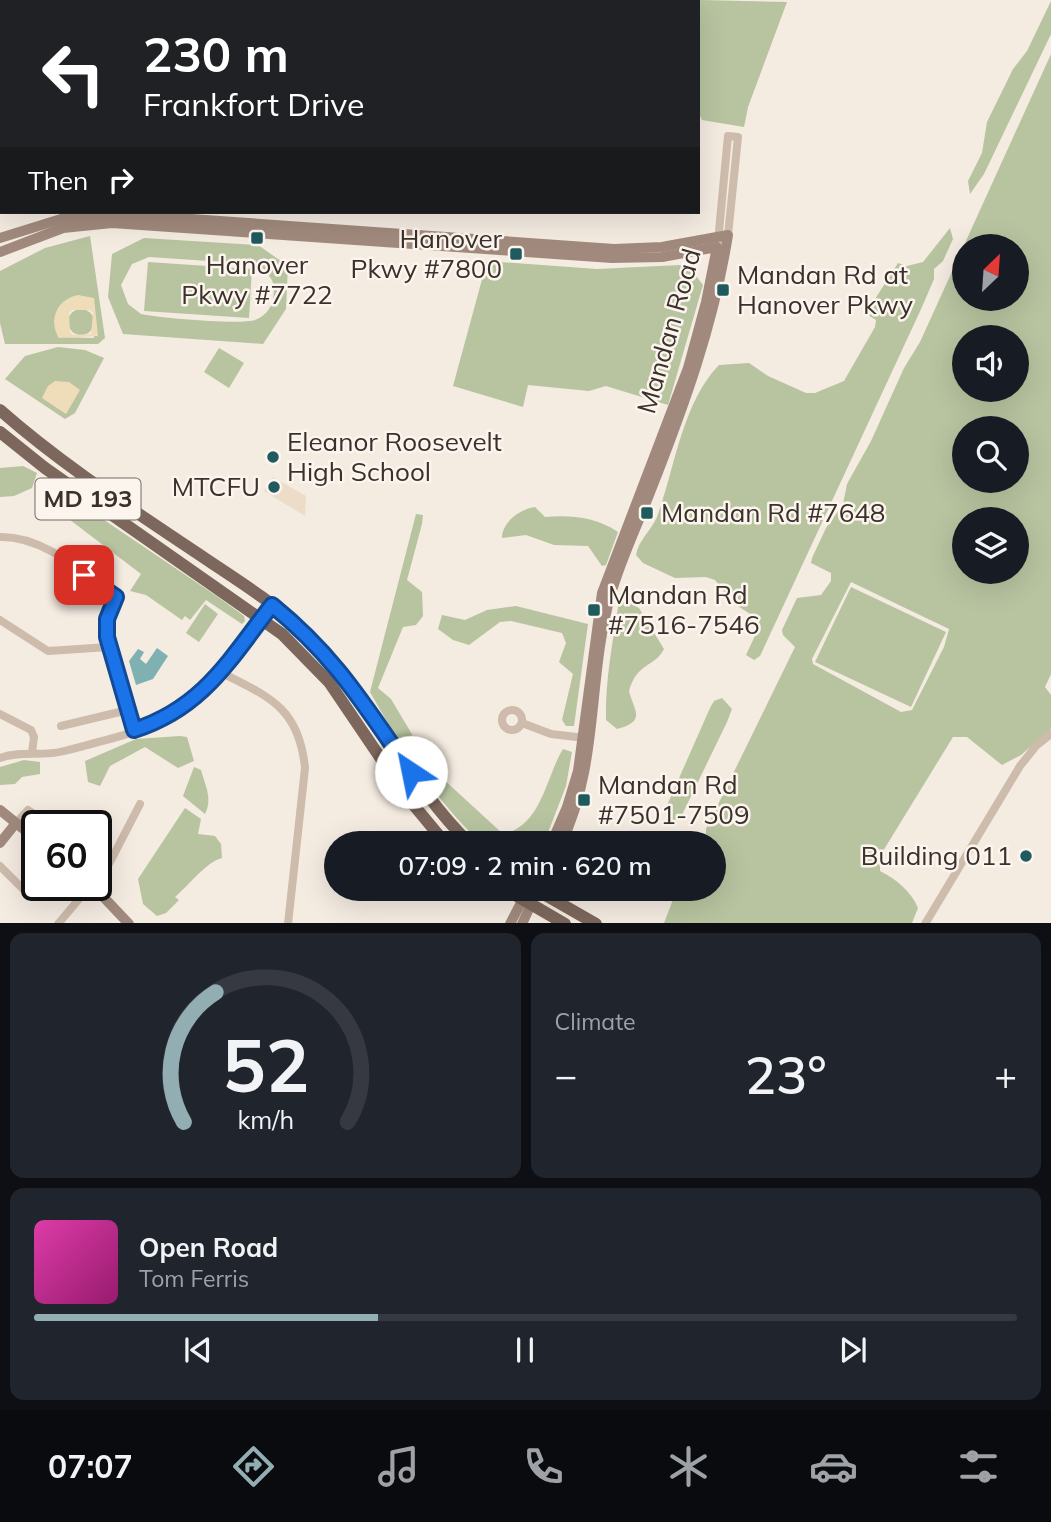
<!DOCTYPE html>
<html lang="en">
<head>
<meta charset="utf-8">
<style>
  body { margin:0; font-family:Mulish,sans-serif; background:#20242c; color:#f1f3f6; height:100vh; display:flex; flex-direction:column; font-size:26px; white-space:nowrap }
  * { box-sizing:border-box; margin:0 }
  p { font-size:23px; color:#9ea1a6 }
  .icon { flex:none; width:38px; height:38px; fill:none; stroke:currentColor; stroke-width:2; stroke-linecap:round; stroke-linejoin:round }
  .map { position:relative; height:923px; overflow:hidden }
  .details { display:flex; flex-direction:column; gap:10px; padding:10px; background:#0d0f14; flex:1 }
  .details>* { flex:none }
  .banner { position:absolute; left:0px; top:0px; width:700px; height:214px; box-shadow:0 7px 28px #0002; background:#202124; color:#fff; overflow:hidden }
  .needle { width:46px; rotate:25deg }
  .tools { position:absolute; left:952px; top:234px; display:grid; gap:14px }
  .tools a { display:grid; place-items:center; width:77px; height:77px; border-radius:50%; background:#171b24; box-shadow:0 7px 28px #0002; font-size:35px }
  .speed { position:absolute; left:21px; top:810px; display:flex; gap:14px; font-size:35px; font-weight:700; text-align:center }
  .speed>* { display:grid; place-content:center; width:91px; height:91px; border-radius:50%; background:#171b24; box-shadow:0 7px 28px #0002; line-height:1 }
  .speed .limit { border:4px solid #111; border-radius:10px; background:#fff; color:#111 }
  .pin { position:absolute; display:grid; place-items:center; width:60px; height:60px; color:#fff; margin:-30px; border-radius:14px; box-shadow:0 4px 10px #0006 }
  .me { position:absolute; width:77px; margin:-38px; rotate:326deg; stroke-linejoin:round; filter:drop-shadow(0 0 5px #0008) }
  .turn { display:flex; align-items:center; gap:24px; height:147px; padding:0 28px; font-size:32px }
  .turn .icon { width:91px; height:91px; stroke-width:2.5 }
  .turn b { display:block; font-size:49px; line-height:60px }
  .then { display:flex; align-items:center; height:66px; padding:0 28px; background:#0003; gap:14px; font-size:26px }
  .big { font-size:52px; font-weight:600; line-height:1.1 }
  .details .card { flex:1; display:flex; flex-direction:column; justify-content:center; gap:10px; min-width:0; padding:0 24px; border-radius:14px; background:#20242c }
  .details .dial { align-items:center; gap:0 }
  .dial svg { height:182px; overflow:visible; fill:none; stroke:#363941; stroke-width:7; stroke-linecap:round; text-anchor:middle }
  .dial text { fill:#f1f3f6; stroke:none }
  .song { display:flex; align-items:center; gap:21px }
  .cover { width:84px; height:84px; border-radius:10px; background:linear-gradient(135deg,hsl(320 70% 55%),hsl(320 70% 35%)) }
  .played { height:7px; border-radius:4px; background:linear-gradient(90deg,#92aeb2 35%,#363941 35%) }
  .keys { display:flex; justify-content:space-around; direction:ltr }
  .heat { display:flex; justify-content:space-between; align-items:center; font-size:38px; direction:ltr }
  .details .tiles { flex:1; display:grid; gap:10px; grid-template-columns:1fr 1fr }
  .card:last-child { grid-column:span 2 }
  .trip { position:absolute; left:324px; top:831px; width:402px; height:70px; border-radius:35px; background:#171b24; box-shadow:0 7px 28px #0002; font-weight:600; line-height:70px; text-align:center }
  .tabs { display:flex; height:112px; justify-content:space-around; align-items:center; background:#090b0e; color:#9ea1a6 }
  .tabs .icon { width:49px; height:49px }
  .tabs .on { color:#92aeb2 }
  .tabs b { font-size:32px; color:#f1f3f6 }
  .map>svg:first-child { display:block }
  .green { fill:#b8c4a0; fill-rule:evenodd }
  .sand { fill:#efdcb8; fill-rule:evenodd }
  .plaza { fill:#ecdcc8 }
  .water { fill:#7fb0b2 }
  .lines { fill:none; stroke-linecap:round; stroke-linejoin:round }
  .street { stroke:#cdbbac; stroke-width:8 }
  .secondary { stroke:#a18a7d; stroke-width:10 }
  .primary { stroke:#7d675c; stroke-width:12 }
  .highway { stroke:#5c4a42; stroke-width:14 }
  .route-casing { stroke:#114b97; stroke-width:18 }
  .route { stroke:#1a73e8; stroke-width:12 }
  .poi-dot { fill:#1f5a5e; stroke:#fbf5ee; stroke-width:2.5 }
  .labels { text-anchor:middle; stroke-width:5; stroke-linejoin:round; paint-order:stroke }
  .shield { fill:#fbf5ee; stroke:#756b66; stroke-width:2 }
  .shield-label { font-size:24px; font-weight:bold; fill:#3b302b }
  .poi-label { font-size:26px; fill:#3b302b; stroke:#fbf5ee; text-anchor:start }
  .street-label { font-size:26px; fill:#3b302b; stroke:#fbf5ee }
</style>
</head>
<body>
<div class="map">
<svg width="1051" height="924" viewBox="0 0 1051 924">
  <rect width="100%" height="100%" fill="#f4ebe1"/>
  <g class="green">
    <path d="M 0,0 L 265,0 L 265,2 L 2,2 L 2,43 Z"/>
    <path d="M 701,0 L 787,2 L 748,107 L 744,127 L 702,120 L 698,112 L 697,2 Z"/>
    <path d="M 1051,1 L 1051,34 L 984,174 L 970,194 L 968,181 L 982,153 L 987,122 L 1013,69 L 1027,51 Z"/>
    <path d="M 1051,54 L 1051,674 L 1045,687 L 1051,695 L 1051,729 L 1021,755 L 1002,765 L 967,737 L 953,737 L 880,856 L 880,871 C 896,879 911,891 918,908 L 912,923 L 664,923 L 677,889 L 714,889 L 714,844 L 706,843 L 706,829 L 795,647 L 783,635 L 782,630 L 797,598 L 821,595 L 831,581 L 831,573 L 811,563 L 812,558 L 826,528 L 843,504 L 847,484 L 871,441 L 904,368 L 920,342 ZM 964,247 L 1017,247 L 1017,299 L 964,299 ZM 964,338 L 1017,338 L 1017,390 L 964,390 ZM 964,429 L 1017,429 L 1017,481 L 964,481 ZM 964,520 L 1017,520 L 1017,572 L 964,572 ZM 851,582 L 949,629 L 944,647 L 912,710 L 901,712 L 813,664 L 812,659 Z"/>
    <path d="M 950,228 L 953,239 L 943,261 L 934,269 L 934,279 L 922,307 L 760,656 L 754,660 L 746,655 L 760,625 L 758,619 L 733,603 L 715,580 L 706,577 L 675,578 L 643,563 L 636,555 C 639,539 651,531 657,517 C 675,468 682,403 719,365 L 749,363 L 768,376 L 806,393 L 815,393 L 844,381 L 875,327 L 876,320 L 868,315 L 868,310 L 898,263 L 907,266 L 923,262 Z"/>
    <path d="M 90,236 L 105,338 L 98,344 L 5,344 L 0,323 L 0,271 L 45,248 ZM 94,298 L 94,338 L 58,337 L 54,320 Z"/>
    <path d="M 144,238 L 258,245 L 288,266 L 286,309 L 263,344 L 123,334 L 108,297 L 112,254 ZM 149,257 L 254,264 L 264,269 L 272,280 C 277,295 272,314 255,320 C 240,325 160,318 141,314 L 128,304 L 121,285 L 132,264 Z"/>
    <path d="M 487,261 L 597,269 L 680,265 L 693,272 L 703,285 L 668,405 L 606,386 L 589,391 L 528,385 L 523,407 L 453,386 Z"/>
    <path d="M 148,262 L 252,269 L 249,318 L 144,311 Z"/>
    <circle cx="81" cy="322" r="13"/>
    <path d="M 58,347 L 85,350 L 104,358 L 75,413 L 65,419 L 5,379 L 25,356 Z"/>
    <path d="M 219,348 L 244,363 L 229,388 L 204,372 Z"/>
    <path d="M 23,466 L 37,473 L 32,488 L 14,496 L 0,497 L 0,468 Z"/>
    <path d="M 45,480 L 218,597 L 244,616 L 245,621 L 242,624 L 206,600 L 190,620 L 185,616 L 182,620 L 146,595 L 130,591 L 141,574 L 44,500 L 39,488 Z"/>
    <path d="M 535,507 L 545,517 C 570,515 596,517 618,532 L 606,565 L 602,566 L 588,546 L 554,545 L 526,535 L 502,538 C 502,522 520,509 535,507 Z"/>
    <path d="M 416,514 L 423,515 L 422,524 L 407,580 L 422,592 L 423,616 L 416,625 L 403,627 L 378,688 L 391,699 L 413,736 L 429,753 L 441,777 L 503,834 C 542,826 546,776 563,749 L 572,752 L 566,786 L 544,843 L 480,842 C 435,799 400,746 370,692 Z"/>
    <path d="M 851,587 L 946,632 L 911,707 L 815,662 Z"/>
    <path d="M 622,599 L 639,608 L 664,649 C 654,668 637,662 629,691 C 634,711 647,721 617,729 L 606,720 C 605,680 613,641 619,601 Z"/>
    <path d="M 205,604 L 218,614 L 199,642 L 186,633 Z"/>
    <path d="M 516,606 L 588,624 L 574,726 L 566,726 L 562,720 L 573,674 L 559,662 L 566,643 L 562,633 L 511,621 L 500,622 L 469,645 L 453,640 L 438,629 L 442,615 L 465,620 L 487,610 Z"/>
    <path d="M 722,698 L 732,709 L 727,722 L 680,819 L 667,823 L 665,810 L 710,708 L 714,701 Z"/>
    <path d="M 180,736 L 187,737 L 194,761 L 178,768 L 145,747 L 110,766 L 100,786 L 88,782 L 85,761 L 136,739 Z"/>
    <path d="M 24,760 L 40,762 L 40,774 L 22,777 L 15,784 L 0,785 L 0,767 Z"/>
    <path d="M 194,767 L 201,770 C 205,785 213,799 205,814 L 183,796 Z"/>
    <path d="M 185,808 L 201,819 L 198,834 L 215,836 L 221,844 L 222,858 C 206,862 189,885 175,897 L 179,900 L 166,913 L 157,916 L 143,904 L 138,879 Z"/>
  </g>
  <g class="sand">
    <path d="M 78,295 L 94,298 L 98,336 L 59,338 C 48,320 57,299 78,295 ZM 72,310 L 90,310 L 93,313 L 91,334 L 73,335 L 70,332 L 69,313 Z"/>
    <path d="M 55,381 L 69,382 L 80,390 L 66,414 L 42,398 L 48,386 Z"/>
  </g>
  <path class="plaza" d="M 273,477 L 306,496 L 305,516 L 264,491 Z"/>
  <path class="water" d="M 157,648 L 168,656 L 153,679 L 136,685 L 129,661 L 138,649 L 144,652 L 140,659 L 146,664 Z"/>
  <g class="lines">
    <g class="street">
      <path d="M 718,242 L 728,136 L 738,137 L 728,235"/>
      <path d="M 0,537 C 44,536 81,572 115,596 L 107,619 L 107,637 L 134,730"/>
      <path d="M 0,620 L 48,651 L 109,647"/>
      <path d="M 220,672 C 270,697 299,708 305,768 L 288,924"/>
      <circle cx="512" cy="720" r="10"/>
      <path d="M 0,714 L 31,730 L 34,737 L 32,753"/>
      <path d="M 522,723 L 551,734 L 585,738"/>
      <path d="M 61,726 L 128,710"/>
      <path d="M 0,758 C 21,750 43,757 64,751 C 101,741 143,733 176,713 C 216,689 245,641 273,605"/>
      <path d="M 16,823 L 28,810 L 46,822"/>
      <path d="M 0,866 L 26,892"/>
      <path d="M 96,878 L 109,864 L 140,804"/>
      <path d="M 58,924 L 90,886"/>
      <path d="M 925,924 L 1020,766 L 1036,746 L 1051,734"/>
    </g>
    <g class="secondary">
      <path d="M 0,238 L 61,219 L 120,214 L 614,249 L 662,247 L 728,235 C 714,324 684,406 651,490 C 638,524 621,559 611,594 C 587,677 600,764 561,844"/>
      <path d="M 0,252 L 63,228 L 112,223 L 612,258 L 662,257 L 717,247 L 706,302 L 688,368 L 602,593 L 578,771 L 567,807 L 551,844"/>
      <path d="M 0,810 L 37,840"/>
      <path d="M 0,843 L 16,823"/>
      <path d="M 93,886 L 129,924"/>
      <path d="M 510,924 L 528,889"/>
      <path d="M 522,924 L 538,889"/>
    </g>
    <g class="primary">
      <path d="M 0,410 C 61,464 130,508 197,553 C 232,577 269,599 300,628 C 369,690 403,779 470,844"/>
      <path d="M 0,432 L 45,468 L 282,634 L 329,682 L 407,797 L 446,844"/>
      <path d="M 505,889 L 565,924"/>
      <path d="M 535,889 L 596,924"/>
    </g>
    <g class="highway">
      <path d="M 533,2 L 540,0"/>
      <path d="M 665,2 L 671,0"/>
      <path d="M 0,54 L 2,54"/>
      <path d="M 0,73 L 2,73"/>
    </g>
  </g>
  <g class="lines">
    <g class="route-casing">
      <path id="route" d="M 84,575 L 116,597 L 107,619 L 107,637 L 134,730 C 203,708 230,659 272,605 C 337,658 364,705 411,772"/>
    </g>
    <use href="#route" class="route"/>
  </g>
  <g class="poi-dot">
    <rect x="250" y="231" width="14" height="14" rx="3.5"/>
    <rect x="509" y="247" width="14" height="14" rx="3.5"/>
    <rect x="716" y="283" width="14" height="14" rx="3.5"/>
    <circle cx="273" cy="457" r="7"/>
    <circle cx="274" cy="487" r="7"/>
    <rect x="640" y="506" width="14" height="14" rx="3.5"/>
    <rect x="587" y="603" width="14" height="14" rx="3.5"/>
    <rect x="577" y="793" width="14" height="14" rx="3.5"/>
    <circle cx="1026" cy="856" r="7"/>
  </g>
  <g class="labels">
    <rect class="shield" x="35.5" y="478.5" width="105" height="41" rx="5"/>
    <g class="shield-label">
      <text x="88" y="507">MD 193</text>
    </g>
    <g class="poi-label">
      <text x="502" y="248" text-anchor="end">Hanover<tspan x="502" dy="30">Pkwy #7800</tspan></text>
      <text x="257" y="274" text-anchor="middle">Hanover<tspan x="257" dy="30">Pkwy #7722</tspan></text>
      <text x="737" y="284">Mandan Rd at<tspan x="737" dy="30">Hanover Pkwy</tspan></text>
      <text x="287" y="451">Eleanor Roosevelt<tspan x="287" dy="30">High School</tspan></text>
      <text x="260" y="496" text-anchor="end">MTCFU</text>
      <text x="661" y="522">Mandan Rd #7648</text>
      <text x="608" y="604">Mandan Rd<tspan x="608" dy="30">#7516-7546</tspan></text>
      <text x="598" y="794">Mandan Rd<tspan x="598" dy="30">#7501-7509</tspan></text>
      <text x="1012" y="865" text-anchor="end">Building 011</text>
    </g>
    <g class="street-label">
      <text transform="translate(669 331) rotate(-74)" y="9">Mandan Road</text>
    </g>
  </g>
</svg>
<div class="tools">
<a><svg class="needle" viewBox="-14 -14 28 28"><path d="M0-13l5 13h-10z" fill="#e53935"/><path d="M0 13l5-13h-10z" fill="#9ea1a6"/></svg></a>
<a><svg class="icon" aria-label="sound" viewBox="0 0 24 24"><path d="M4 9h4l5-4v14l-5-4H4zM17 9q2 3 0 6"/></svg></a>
<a><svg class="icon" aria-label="search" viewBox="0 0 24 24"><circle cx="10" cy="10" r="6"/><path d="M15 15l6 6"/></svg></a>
<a><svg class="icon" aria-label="layers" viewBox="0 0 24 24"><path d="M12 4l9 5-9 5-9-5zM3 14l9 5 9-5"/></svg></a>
</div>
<div class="speed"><div class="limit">60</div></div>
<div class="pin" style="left:84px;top:575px;background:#d93025"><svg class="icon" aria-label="arrive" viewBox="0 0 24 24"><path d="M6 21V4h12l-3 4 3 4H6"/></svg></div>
<svg class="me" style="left:411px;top:772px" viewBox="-20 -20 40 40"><circle r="19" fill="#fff"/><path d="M0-13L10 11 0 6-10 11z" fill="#1a73e8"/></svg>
<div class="trip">07:09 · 2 min · 620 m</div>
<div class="banner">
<div class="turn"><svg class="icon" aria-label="left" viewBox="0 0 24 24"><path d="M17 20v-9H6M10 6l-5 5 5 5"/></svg><div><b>230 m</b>Frankfort Drive</div></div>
<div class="then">Then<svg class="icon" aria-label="right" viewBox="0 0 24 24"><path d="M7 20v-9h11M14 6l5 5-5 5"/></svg></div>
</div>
</div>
<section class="details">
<div class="tiles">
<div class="card dial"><svg viewBox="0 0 100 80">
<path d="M14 69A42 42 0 1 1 86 69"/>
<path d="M14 69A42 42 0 0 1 28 12" stroke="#92aeb2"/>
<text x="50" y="56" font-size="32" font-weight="700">52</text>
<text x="50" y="72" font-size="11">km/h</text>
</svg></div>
<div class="card"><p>Climate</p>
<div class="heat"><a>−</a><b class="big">23°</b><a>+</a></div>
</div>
<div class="card">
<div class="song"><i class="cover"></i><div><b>Open Road</b><p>Tom Ferris</p></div></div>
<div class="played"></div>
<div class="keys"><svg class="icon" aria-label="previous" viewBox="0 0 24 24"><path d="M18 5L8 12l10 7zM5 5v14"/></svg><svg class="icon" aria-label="pause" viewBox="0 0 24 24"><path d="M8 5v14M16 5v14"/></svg><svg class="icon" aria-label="next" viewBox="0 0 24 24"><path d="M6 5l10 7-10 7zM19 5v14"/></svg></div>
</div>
</div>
</section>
<nav class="tabs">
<b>07:07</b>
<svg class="icon on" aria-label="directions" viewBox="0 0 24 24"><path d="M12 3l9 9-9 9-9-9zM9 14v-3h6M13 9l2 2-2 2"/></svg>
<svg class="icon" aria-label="music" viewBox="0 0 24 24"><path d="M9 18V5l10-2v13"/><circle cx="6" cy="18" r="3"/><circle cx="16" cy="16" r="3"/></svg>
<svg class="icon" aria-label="phone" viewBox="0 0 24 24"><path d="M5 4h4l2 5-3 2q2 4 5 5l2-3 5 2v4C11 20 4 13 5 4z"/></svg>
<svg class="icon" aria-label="climate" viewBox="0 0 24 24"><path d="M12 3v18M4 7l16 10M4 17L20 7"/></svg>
<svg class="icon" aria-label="car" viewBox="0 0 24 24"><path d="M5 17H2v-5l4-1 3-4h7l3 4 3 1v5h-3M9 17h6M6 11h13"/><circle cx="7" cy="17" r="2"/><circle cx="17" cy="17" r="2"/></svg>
<svg class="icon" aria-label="filters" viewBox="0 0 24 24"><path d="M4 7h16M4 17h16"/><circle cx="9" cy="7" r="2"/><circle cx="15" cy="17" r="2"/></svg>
</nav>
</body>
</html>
